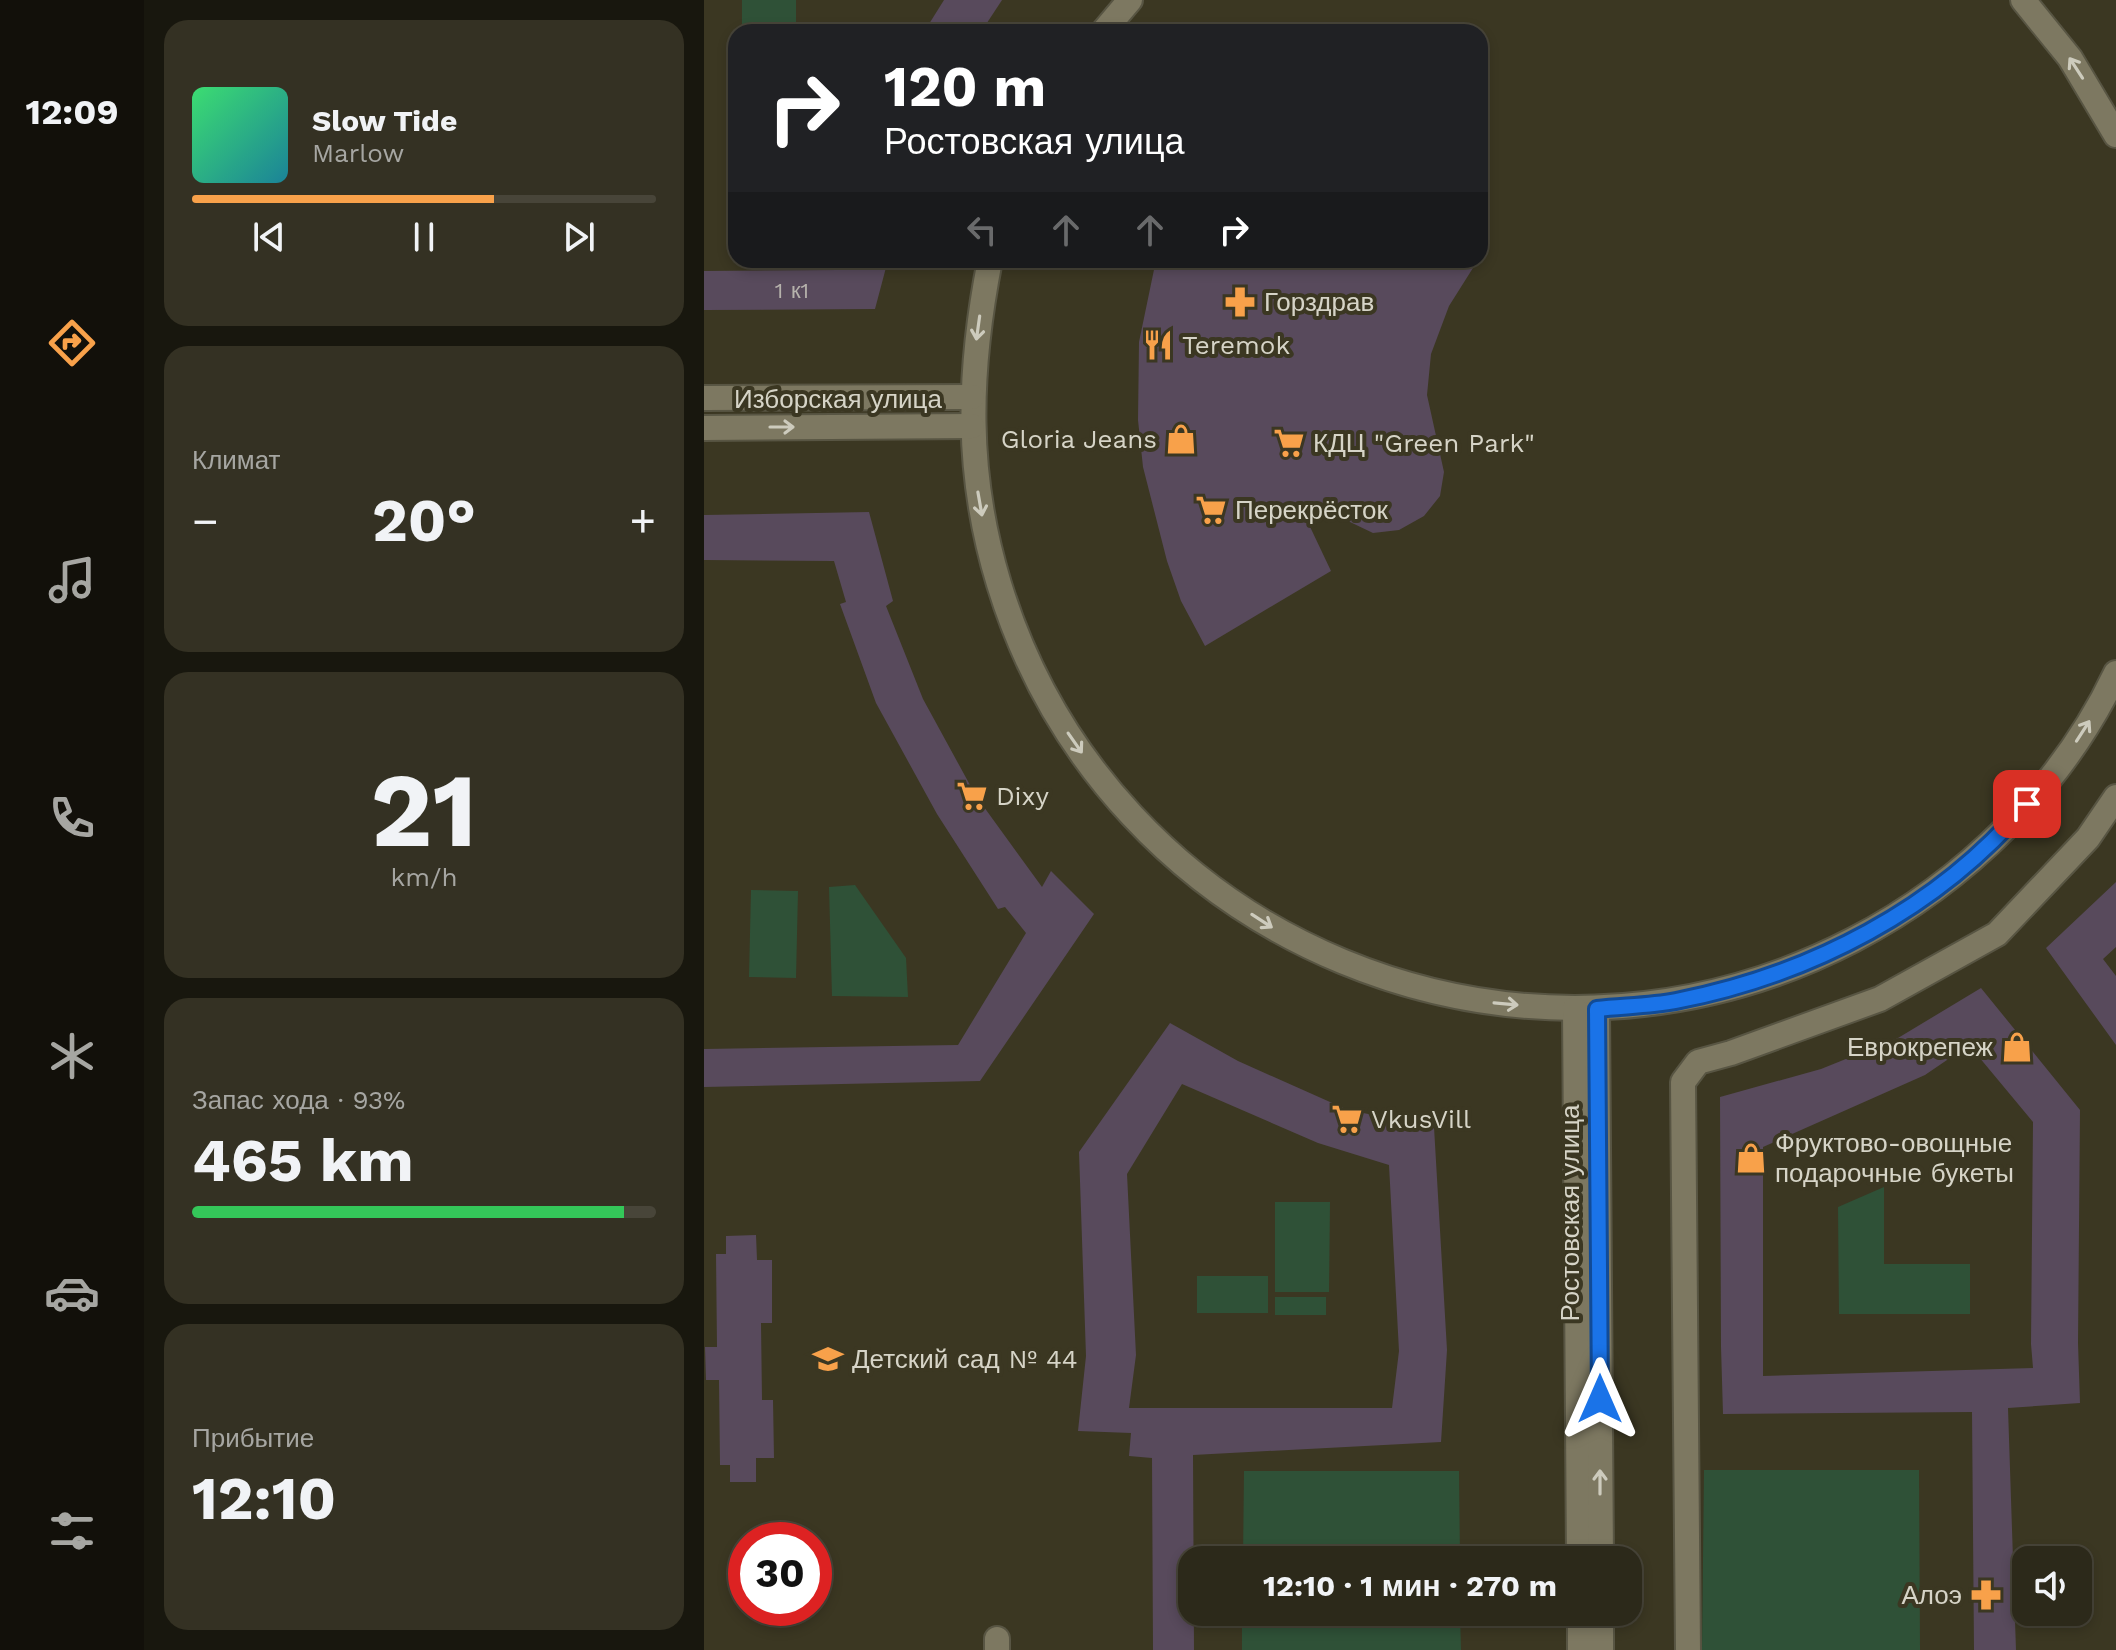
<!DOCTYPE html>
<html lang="ru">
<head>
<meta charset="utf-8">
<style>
  body { margin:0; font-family:"Work Sans",sans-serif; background:#343123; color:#f1f3f6; height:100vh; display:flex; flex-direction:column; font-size:30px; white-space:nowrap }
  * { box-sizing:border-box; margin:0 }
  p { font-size:26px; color:#a6a6a2 }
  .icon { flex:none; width:44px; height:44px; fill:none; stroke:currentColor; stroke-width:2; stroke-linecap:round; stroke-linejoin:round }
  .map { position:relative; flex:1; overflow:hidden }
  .details { display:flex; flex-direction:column; gap:20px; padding:20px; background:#18170e; width:560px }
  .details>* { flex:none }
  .guide { position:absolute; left:24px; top:24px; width:760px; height:244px; border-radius:24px; box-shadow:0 4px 12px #0003,0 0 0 2px #484539; background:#202124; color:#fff; overflow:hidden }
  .fabs { position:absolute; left:1308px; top:1546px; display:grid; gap:16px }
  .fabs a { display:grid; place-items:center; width:80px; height:80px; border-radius:16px; background:#2c291a; box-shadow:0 4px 12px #0003,0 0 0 2px #484539; font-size:40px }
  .speed { position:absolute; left:24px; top:1522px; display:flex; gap:16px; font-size:40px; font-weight:700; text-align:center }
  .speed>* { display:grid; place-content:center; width:104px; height:104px; border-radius:50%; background:#2c291a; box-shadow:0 4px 12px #0003,0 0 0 2px #484539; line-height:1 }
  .speed .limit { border:12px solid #d22; background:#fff; color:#111 }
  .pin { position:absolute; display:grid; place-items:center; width:68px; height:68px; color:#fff; margin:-34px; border-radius:16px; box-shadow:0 4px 12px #0006 }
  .me { position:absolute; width:88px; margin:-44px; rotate:0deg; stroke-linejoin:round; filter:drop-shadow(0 0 6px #0008) }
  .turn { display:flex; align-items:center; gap:28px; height:168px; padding:0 24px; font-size:36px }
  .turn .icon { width:104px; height:104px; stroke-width:2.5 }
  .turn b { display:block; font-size:56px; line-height:68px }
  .lanes { display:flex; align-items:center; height:76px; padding:0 24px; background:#0003; justify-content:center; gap:40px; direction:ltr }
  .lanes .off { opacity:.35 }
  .big { font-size:60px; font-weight:700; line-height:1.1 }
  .details .widget { flex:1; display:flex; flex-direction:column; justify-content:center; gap:12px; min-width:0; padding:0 28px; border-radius:24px; background:#343123 }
  .details .dial { align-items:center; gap:0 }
  .dial b { font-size:104px; line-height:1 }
  .song { display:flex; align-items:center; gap:24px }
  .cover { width:96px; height:96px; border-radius:12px; background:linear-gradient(135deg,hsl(140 70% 55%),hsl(190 70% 35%)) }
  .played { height:8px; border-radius:4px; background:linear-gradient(90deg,#f8a14a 65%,#484539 65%) }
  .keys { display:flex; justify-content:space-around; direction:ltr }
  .heat { display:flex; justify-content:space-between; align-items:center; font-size:44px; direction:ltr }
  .charge { height:12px; border-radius:6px; background:linear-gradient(90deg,#34c759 93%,#484539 0) }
  .trip { position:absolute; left:474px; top:1546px; width:464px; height:80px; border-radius:24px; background:#2c291a; box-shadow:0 4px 12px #0003,0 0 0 2px #484539; font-weight:700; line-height:80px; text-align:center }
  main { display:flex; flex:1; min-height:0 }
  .tabs { display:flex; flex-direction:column; width:144px; justify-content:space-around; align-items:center; background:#12100a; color:#a6a6a2 }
  .tabs .icon { width:56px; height:56px }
  .tabs .current { color:#f8a14a }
  .tabs b { font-size:36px; color:#f1f3f6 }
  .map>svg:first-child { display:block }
  .green { fill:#2f5137 }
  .building { fill:#584a5c; fill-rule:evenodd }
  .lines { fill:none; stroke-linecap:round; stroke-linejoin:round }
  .minor-casing { stroke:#585543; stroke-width:28 }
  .minor { stroke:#7d7861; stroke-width:24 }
  .oneway { stroke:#cdcbbd }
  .route-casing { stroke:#114b97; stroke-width:20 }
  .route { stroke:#1a73e8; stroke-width:14 }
  .labels { text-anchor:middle; stroke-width:8; stroke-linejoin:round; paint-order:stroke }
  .number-label { font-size:22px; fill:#b6b2ac }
  .poi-label { font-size:26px; fill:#d6d4c7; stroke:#3b3722; text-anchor:start }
  .street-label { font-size:26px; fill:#d6d4c7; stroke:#3b3722 }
</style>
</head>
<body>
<main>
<nav class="tabs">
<b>12:09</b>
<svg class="icon current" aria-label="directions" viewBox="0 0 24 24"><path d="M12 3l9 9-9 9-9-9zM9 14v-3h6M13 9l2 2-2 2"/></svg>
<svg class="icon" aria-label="music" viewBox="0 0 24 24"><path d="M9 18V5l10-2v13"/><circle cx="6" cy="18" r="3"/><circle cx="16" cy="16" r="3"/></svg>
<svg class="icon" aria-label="phone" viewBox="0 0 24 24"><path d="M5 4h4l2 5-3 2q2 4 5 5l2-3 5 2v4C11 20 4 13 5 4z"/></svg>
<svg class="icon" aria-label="climate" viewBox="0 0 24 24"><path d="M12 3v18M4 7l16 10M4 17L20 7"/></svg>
<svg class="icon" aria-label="car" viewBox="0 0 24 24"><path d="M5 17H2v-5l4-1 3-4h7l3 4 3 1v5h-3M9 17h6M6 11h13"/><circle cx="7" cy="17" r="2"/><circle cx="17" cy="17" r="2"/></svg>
<svg class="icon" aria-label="filters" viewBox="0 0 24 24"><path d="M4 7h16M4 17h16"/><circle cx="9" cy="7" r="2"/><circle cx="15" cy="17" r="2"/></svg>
</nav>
<section class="details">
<div class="widget">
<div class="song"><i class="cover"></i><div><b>Slow Tide</b><p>Marlow</p></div></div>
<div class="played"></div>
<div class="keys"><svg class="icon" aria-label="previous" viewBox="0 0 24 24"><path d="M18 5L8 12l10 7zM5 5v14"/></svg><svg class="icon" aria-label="pause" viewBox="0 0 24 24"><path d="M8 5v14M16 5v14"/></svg><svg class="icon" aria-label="next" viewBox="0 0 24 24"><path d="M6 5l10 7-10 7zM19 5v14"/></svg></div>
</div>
<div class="widget"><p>Климат</p>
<div class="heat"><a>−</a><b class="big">20°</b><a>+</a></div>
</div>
<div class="widget dial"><b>21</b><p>km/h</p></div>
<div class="widget"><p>Запас хода · 93%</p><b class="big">465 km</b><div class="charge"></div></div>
<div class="widget"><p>Прибытие</p><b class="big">12:10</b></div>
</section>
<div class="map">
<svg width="1412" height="1650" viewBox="0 0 1412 1650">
  <rect width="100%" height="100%" fill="#3b3722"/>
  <g class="green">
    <rect x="38" y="0" width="54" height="32"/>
    <path d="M 151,885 L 202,958 L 204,997 L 128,996 L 125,887 Z"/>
    <path d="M 47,890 L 94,891 L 92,978 L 45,977 Z"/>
    <path d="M 1180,1187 L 1180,1264 L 1266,1264 L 1266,1314 L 1135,1314 L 1134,1207 Z"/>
    <path d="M 571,1202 L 626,1202 L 625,1292 L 571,1292 Z"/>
    <rect x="493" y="1276" width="71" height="37"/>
    <rect x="571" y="1297" width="51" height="18"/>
    <path d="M 1000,1470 L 1215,1470 L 1216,1650 L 998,1650 Z"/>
    <path d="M 540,1471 L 755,1471 L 756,1560 L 539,1560 Z"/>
    <path d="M 538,1612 L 756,1612 L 757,1650 L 538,1650 Z"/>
  </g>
  <g class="building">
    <path d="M 240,0 L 298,0 L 277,32 L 220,32 Z"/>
    <path d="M 138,260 L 184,260 L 171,309 L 0,310 L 0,271 L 135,270 Z"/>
    <path d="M 452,260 L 774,260 L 745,306 L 727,354 L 723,395 L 740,472 L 736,496 L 720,516 L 695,530 L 669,533 L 646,522 L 629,501 L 599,512 L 627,571 L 501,646 L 477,601 L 463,561 L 439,467 L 434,420 L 435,342 Z"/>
    <path d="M 165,512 L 189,601 L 182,606 L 219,699 L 272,796 L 338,887 L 347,871 L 390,914 L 276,1081 L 0,1087 L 0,1049 L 254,1045 L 322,933 L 301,907 L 294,909 L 233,814 L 172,703 L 136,604 L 142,602 L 130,561 L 0,560 L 0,515 Z"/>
    <path d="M 1412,882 L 1412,947 L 1399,959 L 1412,976 L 1412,1045 L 1342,948 Z"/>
    <path d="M 1277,988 L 1376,1110 L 1374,1343 L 1376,1403 L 1304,1408 L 1312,1650 L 1270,1650 L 1268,1412 L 1019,1414 L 1017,1347 L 1016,1097 L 1117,1069 L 1194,1038 ZM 1265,1045 L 1329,1122 L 1327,1344 L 1329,1368 L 1059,1376 L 1059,1147 L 1221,1075 Z"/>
    <path d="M 466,1023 L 534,1061 L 644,1110 L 730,1127 L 743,1350 L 737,1442 L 489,1455 L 490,1650 L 449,1650 L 448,1458 L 425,1456 L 427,1433 L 374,1431 L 382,1356 L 375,1152 ZM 478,1084 L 614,1143 L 685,1165 L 695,1351 L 688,1408 L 425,1408 L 432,1355 L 423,1174 Z"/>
    <path d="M 52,1235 L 53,1260 L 68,1260 L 68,1323 L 57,1323 L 58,1400 L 69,1400 L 70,1458 L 52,1458 L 52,1482 L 26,1482 L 26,1465 L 16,1465 L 15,1380 L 2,1380 L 1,1347 L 13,1347 L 12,1254 L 22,1254 L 22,1236 Z"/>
  </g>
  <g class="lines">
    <g class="minor-casing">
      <g id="minor">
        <path d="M 1319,0 L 1366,58 L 1412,135"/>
        <path d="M 399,32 L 426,0"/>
        <path d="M 286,260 C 264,372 261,473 295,584 C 405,944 817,1112 1149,940 C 1261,882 1358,787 1412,673"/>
        <path d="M 0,398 L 268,397"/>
        <path d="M 0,428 L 268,426"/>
        <path d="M 871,1009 L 875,1560"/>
        <path d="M 893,1009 L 897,1560"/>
        <path d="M 876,1612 L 876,1650"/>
        <path d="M 897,1612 L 897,1650"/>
        <path d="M 293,1639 L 293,1650"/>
        <path d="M 984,1650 L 979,1082 L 994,1062 L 1027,1053 L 1176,999 L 1293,934 L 1384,838 L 1412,797"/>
      </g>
    </g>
    <use href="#minor" class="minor"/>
  </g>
  <defs><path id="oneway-shaft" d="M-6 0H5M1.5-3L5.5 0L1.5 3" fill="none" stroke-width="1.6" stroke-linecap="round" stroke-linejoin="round" transform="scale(2)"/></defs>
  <g class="oneway">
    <use href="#oneway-shaft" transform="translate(1372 68) rotate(-123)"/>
    <use href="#oneway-shaft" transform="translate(274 328) rotate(98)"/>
    <use href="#oneway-shaft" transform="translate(78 427)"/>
    <use href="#oneway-shaft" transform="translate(276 504) rotate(80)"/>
    <use href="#oneway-shaft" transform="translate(1379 731) rotate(-57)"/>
    <use href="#oneway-shaft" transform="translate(371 743) rotate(55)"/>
    <use href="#oneway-shaft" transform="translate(558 921) rotate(33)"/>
    <use href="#oneway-shaft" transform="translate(802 1004) rotate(5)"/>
    <use href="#oneway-shaft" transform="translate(896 1482) rotate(-90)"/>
  </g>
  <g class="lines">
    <g class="route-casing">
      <path id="route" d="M 896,1399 L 893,1009 C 919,1006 946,1006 972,1001 C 1106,975 1234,909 1323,804"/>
    </g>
    <use href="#route" class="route"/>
  </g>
  <defs>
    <g id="pharmacy-bare" transform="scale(2.4)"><path d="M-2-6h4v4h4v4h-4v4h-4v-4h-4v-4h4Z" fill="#f8a14a" stroke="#3b3722" stroke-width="2.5" paint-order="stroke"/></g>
    <g id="restaurant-bare" transform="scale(2.4)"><path d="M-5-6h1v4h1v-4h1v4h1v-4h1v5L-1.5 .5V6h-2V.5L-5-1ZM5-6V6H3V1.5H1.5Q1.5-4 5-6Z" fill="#f8a14a" stroke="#3b3722" stroke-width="2.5" paint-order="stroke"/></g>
    <g id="shop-bare" transform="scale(2.4)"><path d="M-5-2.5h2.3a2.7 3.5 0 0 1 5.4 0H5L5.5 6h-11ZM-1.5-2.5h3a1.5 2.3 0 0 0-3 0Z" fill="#f8a14a" stroke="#3b3722" stroke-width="2.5" paint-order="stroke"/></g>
    <g id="supermarket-bare" transform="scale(2.4)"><path d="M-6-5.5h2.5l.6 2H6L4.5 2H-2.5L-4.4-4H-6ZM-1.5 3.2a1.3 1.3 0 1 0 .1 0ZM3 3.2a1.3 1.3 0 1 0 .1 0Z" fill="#f8a14a" stroke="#3b3722" stroke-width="2.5" paint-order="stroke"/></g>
    <g id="school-bare" transform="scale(2.4)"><path d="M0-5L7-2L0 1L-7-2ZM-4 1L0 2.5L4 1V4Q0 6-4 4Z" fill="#f8a14a" stroke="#3b3722" stroke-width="2.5" paint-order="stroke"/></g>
  </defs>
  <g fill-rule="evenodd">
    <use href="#pharmacy-bare" x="536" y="302"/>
    <use href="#restaurant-bare" x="454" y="345"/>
    <use href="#shop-bare" x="477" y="439"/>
    <use href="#supermarket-bare" x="585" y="443"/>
    <use href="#supermarket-bare" x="507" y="510"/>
    <use href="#supermarket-bare" x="268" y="796"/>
    <use href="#shop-bare" x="1313" y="1047"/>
    <use href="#supermarket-bare" x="643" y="1119"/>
    <use href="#shop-bare" x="1047" y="1158"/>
    <use href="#school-bare" x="124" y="1359"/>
    <use href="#pharmacy-bare" x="1282" y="1595"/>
  </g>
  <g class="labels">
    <g class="number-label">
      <text x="88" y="298">1 к1</text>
    </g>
    <g class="poi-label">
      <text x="560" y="311">Горздрав</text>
      <text x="478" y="354">Teremok</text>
      <text x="453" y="448" text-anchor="end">Gloria Jeans</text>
      <text x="609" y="452">КДЦ "Green Park"</text>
      <text x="531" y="519">Перекрёсток</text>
      <text x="292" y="805">Dixy</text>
      <text x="1289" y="1056" text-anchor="end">Еврокрепеж</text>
      <text x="667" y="1128">VkusVill</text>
      <text x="1071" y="1152">Фруктово-овощные<tspan x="1071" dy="30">подарочные букеты</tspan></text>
      <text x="148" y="1368">Детский сад № 44</text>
      <text x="1258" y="1604" text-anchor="end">Алоэ</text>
    </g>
    <g class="street-label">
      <text x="134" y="408">Изборская улица</text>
      <text transform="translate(866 1213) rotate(-90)" y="9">Ростовская улица</text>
    </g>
  </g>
</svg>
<div class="fabs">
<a><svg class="icon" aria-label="sound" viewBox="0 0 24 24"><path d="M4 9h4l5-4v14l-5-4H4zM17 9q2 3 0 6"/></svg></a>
</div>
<div class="speed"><div class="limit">30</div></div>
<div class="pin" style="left:1323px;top:804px;background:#d93025"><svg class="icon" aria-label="arrive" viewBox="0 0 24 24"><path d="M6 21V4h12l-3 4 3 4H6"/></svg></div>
<svg class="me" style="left:896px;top:1399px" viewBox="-20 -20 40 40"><path d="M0-17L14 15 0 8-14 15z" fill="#1a73e8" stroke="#fff" stroke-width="4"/></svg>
<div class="trip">12:10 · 1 мин · 270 m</div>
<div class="guide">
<div class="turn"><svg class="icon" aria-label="right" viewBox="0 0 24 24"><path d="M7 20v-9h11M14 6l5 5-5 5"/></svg><div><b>120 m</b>Ростовская улица</div></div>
<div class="lanes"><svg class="icon off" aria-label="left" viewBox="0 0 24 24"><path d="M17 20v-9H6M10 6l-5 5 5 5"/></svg><svg class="icon off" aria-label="ahead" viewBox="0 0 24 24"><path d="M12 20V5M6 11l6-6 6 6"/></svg><svg class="icon off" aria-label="ahead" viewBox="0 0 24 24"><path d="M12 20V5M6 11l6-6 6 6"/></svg><svg class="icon" aria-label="right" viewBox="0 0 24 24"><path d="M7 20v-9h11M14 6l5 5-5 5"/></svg></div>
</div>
</div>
</main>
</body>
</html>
